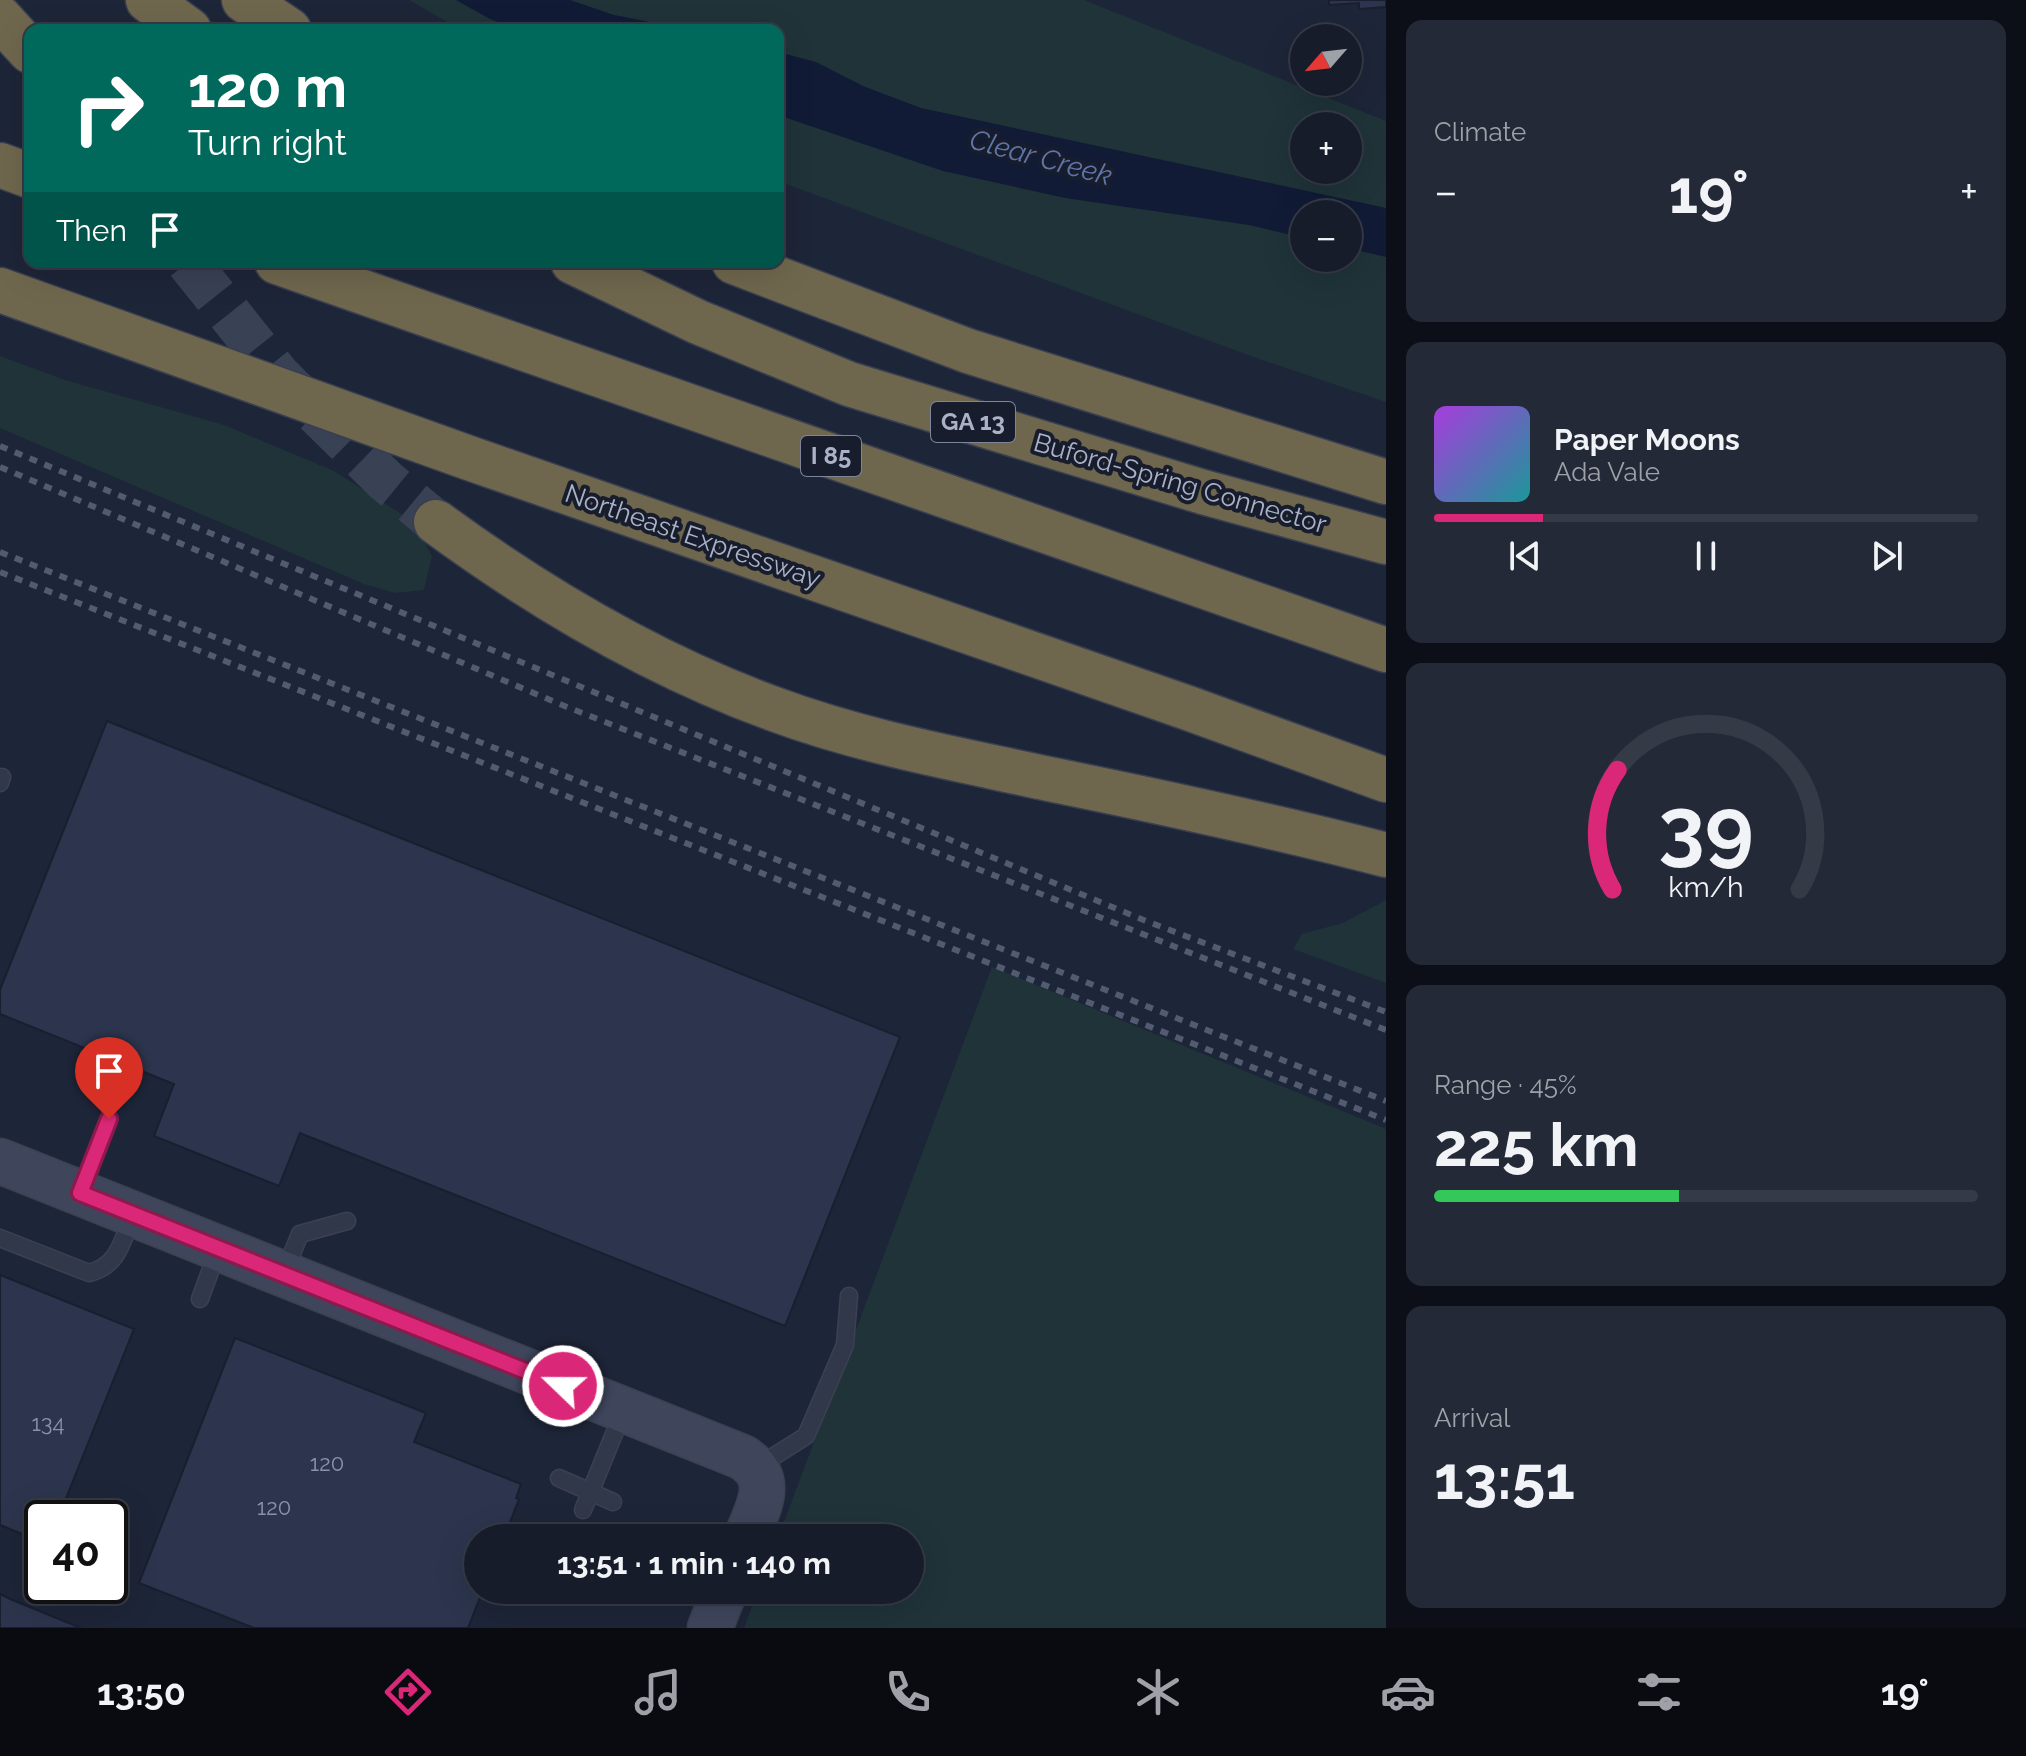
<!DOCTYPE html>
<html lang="en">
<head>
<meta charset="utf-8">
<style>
  body { margin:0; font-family:Raleway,sans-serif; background:#232936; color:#f1f3f6; height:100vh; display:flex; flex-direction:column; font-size:30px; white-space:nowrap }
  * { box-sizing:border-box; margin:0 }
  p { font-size:26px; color:#9ea1a8 }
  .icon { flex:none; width:44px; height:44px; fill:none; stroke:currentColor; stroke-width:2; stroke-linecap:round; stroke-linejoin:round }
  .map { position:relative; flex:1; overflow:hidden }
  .sheet { display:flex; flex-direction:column; gap:20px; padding:20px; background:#0c0f17; width:640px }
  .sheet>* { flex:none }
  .top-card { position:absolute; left:24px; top:24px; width:760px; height:244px; border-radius:16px; box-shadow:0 8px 32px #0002,0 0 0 2px #353a47; background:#00695c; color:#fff; overflow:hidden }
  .needle { width:52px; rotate:242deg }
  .buttons { position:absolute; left:1290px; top:24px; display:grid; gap:16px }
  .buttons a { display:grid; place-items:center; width:72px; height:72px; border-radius:50%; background:#161c2a; box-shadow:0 8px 32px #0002,0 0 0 2px #353a47; font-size:40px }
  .speed { position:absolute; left:24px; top:1500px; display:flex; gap:16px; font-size:40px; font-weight:700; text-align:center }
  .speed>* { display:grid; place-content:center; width:104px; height:104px; border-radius:50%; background:#161c2a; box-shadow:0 8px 32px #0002,0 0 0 2px #353a47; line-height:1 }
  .speed .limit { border:4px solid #111; border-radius:12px; background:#fff; color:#111 }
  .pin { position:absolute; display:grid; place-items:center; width:68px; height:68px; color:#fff; margin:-82px -34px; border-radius:50% 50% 50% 0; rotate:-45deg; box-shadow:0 0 8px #0007 }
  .pin .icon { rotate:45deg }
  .me { position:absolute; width:88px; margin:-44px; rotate:292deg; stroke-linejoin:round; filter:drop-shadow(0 0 6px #0008) }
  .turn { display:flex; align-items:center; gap:28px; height:168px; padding:0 32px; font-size:36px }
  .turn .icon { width:104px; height:104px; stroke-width:2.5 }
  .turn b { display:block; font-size:56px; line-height:68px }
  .then { display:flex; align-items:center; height:76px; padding:0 32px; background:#0003; gap:16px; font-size:30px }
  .big { font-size:60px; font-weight:700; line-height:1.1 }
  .sheet .widget { flex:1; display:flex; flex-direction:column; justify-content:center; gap:12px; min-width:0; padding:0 28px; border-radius:16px; background:#232936 }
  .sheet .dial { align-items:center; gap:0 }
  .dial svg { height:208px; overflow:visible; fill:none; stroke:#353a47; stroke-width:7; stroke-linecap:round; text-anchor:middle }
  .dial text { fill:#f1f3f6; stroke:none }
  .song { display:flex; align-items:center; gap:24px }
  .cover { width:96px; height:96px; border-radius:12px; background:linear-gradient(135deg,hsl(280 70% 55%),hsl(180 70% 35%)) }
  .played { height:8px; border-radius:4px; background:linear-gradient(90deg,#db2777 20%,#353a47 20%) }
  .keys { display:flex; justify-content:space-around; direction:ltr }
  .heat { display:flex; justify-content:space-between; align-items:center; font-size:44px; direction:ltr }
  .charge { height:12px; border-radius:6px; background:linear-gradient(90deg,#34c759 45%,#353a47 0) }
  .trip { position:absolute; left:464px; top:1524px; width:460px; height:80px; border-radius:40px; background:#161c2a; box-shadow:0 8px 32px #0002,0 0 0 2px #353a47; font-weight:700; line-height:80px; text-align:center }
  .menu { display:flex; height:128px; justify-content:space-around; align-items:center; background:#090b11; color:#9ea1a8 }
  .menu .icon { width:56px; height:56px }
  .menu .selected { color:#db2777 }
  .menu b { font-size:36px; color:#f1f3f6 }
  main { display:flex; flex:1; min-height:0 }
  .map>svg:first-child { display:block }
  .green { fill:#1f3339; fill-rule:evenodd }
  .water { fill:#111b36 }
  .building { fill:#2c354d; stroke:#191f2f; stroke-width:2 }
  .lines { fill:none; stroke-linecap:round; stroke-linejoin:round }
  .highway-tunnel { stroke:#394154; stroke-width:44; stroke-dasharray:44 22; stroke-linecap:butt }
  .lane-casing { stroke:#3b4152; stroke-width:19 }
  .secondary-casing { stroke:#3b4152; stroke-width:47 }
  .highway-casing { stroke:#393f50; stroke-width:47 }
  .lane { stroke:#313849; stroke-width:16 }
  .secondary { stroke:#3f465c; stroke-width:44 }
  .highway { stroke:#6f674d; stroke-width:44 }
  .rail { stroke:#525b70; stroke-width:6; stroke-dasharray:8 8; stroke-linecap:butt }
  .route-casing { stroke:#8e194d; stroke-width:20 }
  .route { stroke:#db2777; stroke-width:14 }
  .labels { text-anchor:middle; stroke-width:8; stroke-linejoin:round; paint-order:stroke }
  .number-label { font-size:22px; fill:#8a92a6 }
  .shield { fill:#171d2d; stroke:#7f8598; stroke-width:2 }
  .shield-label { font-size:24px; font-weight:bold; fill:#abb2c6 }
  .street-label { font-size:26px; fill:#abb2c6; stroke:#171d2d }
  .water-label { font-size:28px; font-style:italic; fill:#6075a9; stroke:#171d2d }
</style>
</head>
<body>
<main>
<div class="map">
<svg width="1386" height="1628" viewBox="0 0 1386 1628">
  <rect width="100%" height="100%" fill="#1d2538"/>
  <g class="green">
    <path d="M 409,0 L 1084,0 L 1386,121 L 1386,402 L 1248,355 L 778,181 L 778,30 L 461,30 ZM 1304,126 L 1348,126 L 1348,170 L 1304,170 ZM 1304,214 L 1348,214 L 1348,258 L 1304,258 Z"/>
    <path d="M 0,356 L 65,380 L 224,425 L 334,471 L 414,522 L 432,556 L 424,590 L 395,593 L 364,584 L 0,428 Z"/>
    <path d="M 1386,900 L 1386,983 L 1293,949 L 1302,934 L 1343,923 Z"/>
    <path d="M 992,967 L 1386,1129 L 1386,1628 L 744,1628 L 758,1590 L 910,1590 L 910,1538 L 778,1538 Z"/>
  </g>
  <g class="water">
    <path d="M 456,0 L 570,0 L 614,15 L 691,30 L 519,30 L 490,19 Z"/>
    <path d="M 778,52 L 816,62 L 863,86 L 921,108 L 1386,208 L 1386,257 L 1348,248 L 1348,214 L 1304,214 L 1304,238 L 1249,225 L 1065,198 L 943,171 L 778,115 Z"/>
  </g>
  <g class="building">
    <path d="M 1329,0 L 1386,0 L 1386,7 L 1359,9 L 1359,3 L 1329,5 Z"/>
    <path d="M 107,721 L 900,1037 L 785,1326 L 300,1133 L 279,1186 L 154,1136 L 174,1084 L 0,1014 L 0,990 Z"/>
    <path d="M 0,1275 L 134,1329 L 58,1518 L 42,1518 L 42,1542 L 0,1525 Z"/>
    <path d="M 235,1338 L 426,1413 L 414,1442 L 521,1484 L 516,1498 L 519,1499 L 504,1538 L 478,1538 L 478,1590 L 483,1590 L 468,1628 L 254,1628 L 139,1583 Z"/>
    <path d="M 0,1594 L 10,1599 L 81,1628 L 0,1628 Z"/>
  </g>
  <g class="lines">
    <path class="highway-tunnel" d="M 188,262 L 279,376 L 386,481 L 436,522"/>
    <g class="lane-casing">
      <g id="lane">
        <path d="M 0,783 L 2,777"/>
        <path d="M 81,1192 L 109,1119"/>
        <path d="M 0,1238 L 89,1273 C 118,1266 122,1242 132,1217"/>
        <path d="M 284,1273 L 300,1234 L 347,1221"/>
        <path d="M 200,1299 L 218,1250"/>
        <path d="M 757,1467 L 806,1436 L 845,1345 L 849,1296"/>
        <path d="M 559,1478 L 613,1502"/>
        <path d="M 583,1510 L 623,1412"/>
      </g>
    </g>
    <g class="secondary-casing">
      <g id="secondary">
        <path d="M 0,1161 L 742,1457 C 777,1479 758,1508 746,1538"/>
        <path d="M 710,1628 L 725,1590"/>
      </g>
    </g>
    <g class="highway-casing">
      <g id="highway">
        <path d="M 148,0 L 189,30"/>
        <path d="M 244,0 L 289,30"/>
        <path d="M 0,18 L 30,51"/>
        <path d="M 0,165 L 30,176"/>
        <path d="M 277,262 L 1386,650"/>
        <path d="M 573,262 L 698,322 L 849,384 L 1203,492 L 1386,542"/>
        <path d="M 734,262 L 968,351 L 1386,482"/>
        <path d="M 0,290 L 469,458 L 1188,708 L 1386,780"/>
        <path d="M 436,522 C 541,599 651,664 774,709 C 863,742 957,759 1049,779 C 1162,802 1275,826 1386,855"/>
      </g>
    </g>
    <use href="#lane" class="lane"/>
    <use href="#secondary" class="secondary"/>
    <use href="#highway" class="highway"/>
    <g class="rail">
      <path d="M 0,446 L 1146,921 L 1386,1012"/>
      <path d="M 0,467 L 562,705 L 1386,1030"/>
      <path d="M 0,552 L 1386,1101"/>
      <path d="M 0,572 L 1386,1120"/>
    </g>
  </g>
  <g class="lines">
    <g class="route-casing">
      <path id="route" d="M 109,1119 L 80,1193 L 563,1386"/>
    </g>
    <use href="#route" class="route"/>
  </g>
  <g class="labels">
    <g class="number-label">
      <text x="48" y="1431">134</text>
      <text x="327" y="1471">120</text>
      <text x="274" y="1515">120</text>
    </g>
    <g class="shield">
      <rect x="931" y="402" width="84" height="40" rx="6"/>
      <rect x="801" y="436" width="60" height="40" rx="6"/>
    </g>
    <g class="shield-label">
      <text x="973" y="430">GA 13</text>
      <text x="831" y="464">I 85</text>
    </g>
    <g class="street-label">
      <text transform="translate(1180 483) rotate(16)" y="9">Buford-Spring Connector</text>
      <text transform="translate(693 536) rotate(19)" y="9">Northeast Expressway</text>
    </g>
    <g class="water-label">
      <text transform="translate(1041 157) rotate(15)" y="10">Clear Creek</text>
    </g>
  </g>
</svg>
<div class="buttons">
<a><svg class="needle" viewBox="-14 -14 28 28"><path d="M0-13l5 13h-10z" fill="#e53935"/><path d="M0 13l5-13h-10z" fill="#9ea1a8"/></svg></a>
<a>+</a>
<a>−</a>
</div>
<div class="speed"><div class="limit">40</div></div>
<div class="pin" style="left:109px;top:1119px;background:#d93025"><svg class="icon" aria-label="arrive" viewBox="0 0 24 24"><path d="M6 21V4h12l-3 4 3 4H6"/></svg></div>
<svg class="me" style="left:563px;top:1386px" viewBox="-20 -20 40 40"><circle r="17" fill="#db2777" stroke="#fff" stroke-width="3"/><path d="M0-11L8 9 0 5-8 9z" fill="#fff"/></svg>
<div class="trip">13:51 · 1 min · 140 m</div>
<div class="top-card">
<div class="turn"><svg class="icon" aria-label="right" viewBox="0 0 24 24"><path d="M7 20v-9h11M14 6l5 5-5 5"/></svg><div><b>120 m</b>Turn right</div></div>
<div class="then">Then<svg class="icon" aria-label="arrive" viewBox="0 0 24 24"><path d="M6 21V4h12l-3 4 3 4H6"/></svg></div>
</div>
</div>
<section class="sheet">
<div class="widget"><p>Climate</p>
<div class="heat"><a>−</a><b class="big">19°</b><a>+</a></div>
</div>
<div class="widget">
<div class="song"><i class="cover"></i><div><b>Paper Moons</b><p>Ada Vale</p></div></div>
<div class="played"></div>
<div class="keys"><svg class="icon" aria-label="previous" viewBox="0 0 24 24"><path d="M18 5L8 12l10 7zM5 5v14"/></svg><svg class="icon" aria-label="pause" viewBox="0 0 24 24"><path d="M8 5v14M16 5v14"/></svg><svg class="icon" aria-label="next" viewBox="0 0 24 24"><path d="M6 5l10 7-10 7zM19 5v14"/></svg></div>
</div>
<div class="widget dial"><svg viewBox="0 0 100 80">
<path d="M14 69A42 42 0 1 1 86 69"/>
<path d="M14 69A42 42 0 0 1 16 23" stroke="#db2777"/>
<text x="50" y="56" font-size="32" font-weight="700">39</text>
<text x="50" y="72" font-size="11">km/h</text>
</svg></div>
<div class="widget"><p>Range · 45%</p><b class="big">225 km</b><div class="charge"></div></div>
<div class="widget"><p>Arrival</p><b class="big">13:51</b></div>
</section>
</main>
<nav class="menu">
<b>13:50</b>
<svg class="icon selected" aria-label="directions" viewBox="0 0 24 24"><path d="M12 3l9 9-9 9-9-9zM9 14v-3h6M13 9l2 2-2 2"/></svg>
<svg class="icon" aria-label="music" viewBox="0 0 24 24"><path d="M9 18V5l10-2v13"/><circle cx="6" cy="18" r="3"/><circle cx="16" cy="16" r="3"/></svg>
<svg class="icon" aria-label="phone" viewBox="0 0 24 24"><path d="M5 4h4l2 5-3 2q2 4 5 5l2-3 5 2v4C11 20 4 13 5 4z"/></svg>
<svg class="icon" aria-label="climate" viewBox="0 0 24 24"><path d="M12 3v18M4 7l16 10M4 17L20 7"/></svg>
<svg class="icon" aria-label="car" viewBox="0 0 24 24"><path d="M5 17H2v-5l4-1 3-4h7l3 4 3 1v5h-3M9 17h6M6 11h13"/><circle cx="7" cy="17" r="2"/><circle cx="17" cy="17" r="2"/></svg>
<svg class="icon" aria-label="filters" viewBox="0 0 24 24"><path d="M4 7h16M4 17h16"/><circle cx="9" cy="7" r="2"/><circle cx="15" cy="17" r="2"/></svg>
<b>19°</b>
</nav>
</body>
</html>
